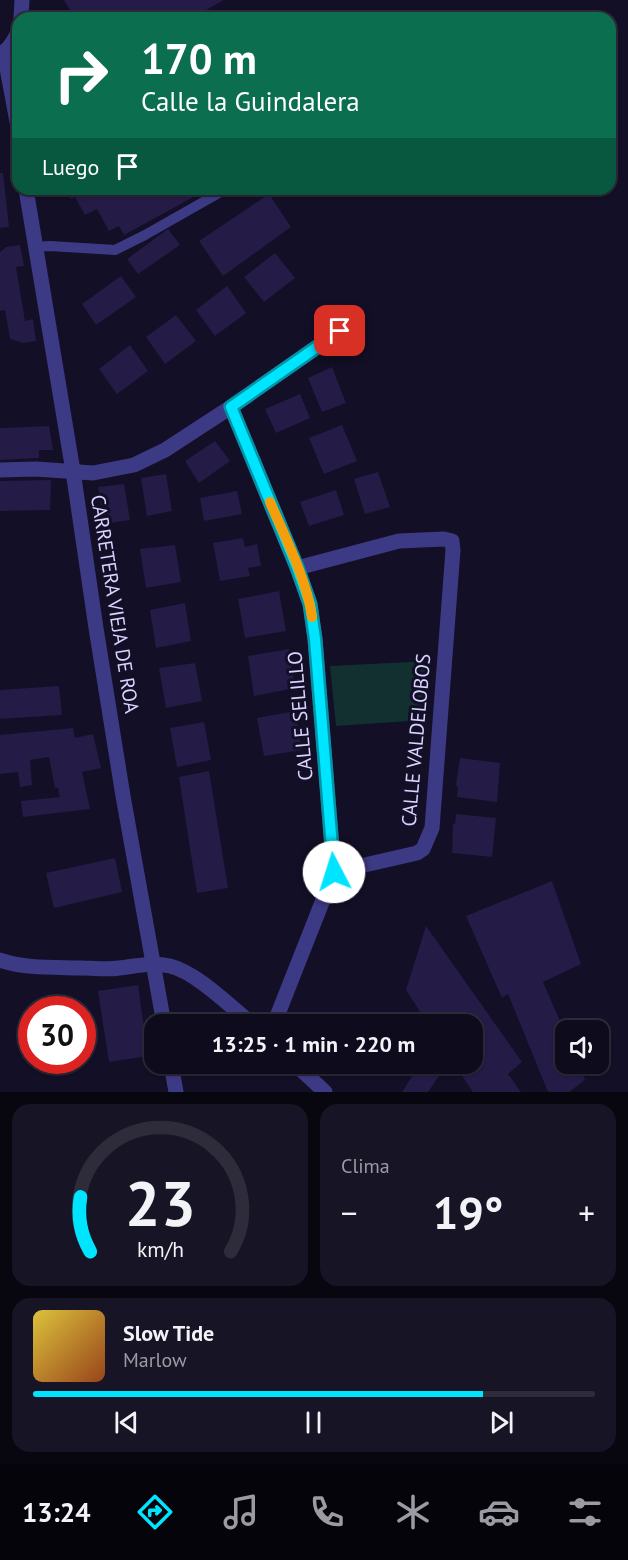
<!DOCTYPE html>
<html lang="es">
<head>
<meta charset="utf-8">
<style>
  body { margin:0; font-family:"PT Sans",sans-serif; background:#171425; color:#f1f3f6; height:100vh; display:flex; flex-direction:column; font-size:22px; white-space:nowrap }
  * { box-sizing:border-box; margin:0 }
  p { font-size:20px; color:#9b9ba3 }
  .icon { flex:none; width:33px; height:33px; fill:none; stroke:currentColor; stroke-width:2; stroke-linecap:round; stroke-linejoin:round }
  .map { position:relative; height:1092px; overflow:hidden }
  .sheet { display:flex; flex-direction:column; gap:12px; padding:12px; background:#08060f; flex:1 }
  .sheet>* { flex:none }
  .guide { position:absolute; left:12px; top:12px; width:604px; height:183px; border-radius:18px; box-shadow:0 2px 4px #0004,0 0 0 2px #2e2b3b; background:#0b6e4f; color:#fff; overflow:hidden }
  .controls { position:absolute; left:555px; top:1020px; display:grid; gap:12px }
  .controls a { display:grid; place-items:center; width:54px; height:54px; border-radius:12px; background:#0e0b1c; box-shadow:0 2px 4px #0004,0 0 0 2px #2e2b3b; font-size:30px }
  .speed { position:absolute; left:18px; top:996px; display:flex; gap:12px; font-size:30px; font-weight:700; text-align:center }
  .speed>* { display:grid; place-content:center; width:78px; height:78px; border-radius:50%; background:#0e0b1c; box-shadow:0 2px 4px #0004,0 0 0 2px #2e2b3b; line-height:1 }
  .speed .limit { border:9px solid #d22; background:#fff; color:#111 }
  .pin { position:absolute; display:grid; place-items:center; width:51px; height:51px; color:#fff; margin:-26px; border-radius:12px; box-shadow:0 3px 9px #0006 }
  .me { position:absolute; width:66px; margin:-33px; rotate:355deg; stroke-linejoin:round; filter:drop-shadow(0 0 4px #0008) }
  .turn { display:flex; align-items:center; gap:21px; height:126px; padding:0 30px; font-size:27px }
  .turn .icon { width:78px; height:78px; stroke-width:2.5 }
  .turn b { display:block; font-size:42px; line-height:51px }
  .then { display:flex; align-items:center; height:57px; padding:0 30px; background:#0003; gap:12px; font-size:22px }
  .big { font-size:45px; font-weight:600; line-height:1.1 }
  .sheet .card { flex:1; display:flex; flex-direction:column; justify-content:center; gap:9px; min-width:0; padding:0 21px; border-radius:18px; background:#171425 }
  .sheet .dial { align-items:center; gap:0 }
  .dial svg { height:156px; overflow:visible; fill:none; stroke:#2e2b3b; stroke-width:7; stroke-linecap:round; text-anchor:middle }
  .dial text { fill:#f1f3f6; stroke:none }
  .song { display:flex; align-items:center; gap:18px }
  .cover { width:72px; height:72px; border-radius:9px; background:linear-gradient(135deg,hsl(50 70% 55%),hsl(20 70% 35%)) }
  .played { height:6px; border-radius:3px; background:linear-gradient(90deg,#00e5ff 80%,#2e2b3b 80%) }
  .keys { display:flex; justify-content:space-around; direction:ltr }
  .heat { display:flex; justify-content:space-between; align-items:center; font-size:33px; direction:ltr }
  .sheet .tiles { flex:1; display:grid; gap:12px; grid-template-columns:1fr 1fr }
  .card:last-child { grid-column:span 2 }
  .trip { position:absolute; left:144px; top:1014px; width:339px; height:60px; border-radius:18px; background:#0e0b1c; box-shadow:0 2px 4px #0004,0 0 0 2px #2e2b3b; font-weight:600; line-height:60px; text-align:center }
  .tabs { display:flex; height:96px; justify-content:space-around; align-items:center; background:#06040b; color:#9b9ba3 }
  .tabs .icon { width:42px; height:42px }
  .tabs .current { color:#00e5ff }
  .tabs b { font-size:27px; color:#f1f3f6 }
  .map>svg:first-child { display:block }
  .green { fill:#12302f }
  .building { fill:#241b47 }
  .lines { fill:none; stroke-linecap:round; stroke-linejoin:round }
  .service { stroke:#3d3a85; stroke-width:10 }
  .minor { stroke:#3d3a85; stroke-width:15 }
  .route-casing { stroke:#0095a6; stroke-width:15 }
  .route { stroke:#00e5ff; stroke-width:10 }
  .slow { stroke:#f59e0b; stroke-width:10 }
  .labels { text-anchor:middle; stroke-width:6; stroke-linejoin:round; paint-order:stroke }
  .street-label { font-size:20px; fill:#d9d4ff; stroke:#130f26 }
</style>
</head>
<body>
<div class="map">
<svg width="628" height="1092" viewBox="0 0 628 1092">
  <rect width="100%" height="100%" fill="#130f26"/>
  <path class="green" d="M 428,661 L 424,720 L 336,726 L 330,666 Z"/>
  <g class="building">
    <path d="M 64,0 L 224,0 L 192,18 L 75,18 Z"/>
    <path d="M 0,173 L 3,173 L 9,227 L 0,228 Z"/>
    <path d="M 66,189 L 208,189 L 124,235 L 119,226 L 109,231 L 97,209 L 85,215 L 75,197 L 71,199 Z"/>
    <path d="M 269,194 L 291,227 L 223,276 L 199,241 Z"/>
    <path d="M 168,229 L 180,245 L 138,274 L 127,259 Z"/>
    <path d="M 20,245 L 24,266 L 16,267 L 25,321 L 33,319 L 36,341 L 23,343 L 10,339 L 5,310 L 0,311 L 0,252 L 6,247 Z"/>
    <path d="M 275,253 L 295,278 L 264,302 L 244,277 Z"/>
    <path d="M 121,276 L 136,297 L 96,325 L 82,304 Z"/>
    <path d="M 227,286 L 246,313 L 215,336 L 196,310 Z"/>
    <path d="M 176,315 L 196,341 L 165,364 L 146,337 Z"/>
    <path d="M 130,345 L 148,371 L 117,394 L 99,369 Z"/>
    <path d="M 332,367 L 346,403 L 322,412 L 308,378 Z"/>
    <path d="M 300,394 L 310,418 L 276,433 L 265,409 Z"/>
    <path d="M 342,425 L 357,461 L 324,474 L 309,438 Z"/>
    <path d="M 49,426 L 53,450 L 39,450 L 39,458 L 0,460 L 0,428 Z"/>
    <path d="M 215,441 L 230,461 L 199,483 L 185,461 Z"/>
    <path d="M 378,472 L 390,507 L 365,514 L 354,479 Z"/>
    <path d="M 166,474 L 172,511 L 147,516 L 141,478 Z"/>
    <path d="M 51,480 L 50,510 L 0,511 L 0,481 Z"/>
    <path d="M 124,484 L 130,520 L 104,524 L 98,487 Z"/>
    <path d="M 336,490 L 344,515 L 309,526 L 300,502 Z"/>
    <path d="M 237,491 L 242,514 L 204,521 L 200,498 Z"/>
    <path d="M 243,538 L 245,547 L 257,544 L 261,566 L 248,568 L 250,576 L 220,581 L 213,543 Z"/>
    <path d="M 175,545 L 181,582 L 146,588 L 140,549 Z"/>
    <path d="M 279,591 L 286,631 L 245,638 L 238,599 Z"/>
    <path d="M 185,603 L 191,641 L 156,648 L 150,610 Z"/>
    <path d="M 289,649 L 295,688 L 254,696 L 248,656 Z"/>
    <path d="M 195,663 L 202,701 L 166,708 L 159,668 Z"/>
    <path d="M 59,686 L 62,715 L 0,719 L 0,690 Z"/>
    <path d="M 295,711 L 302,750 L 264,756 L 257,718 Z"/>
    <path d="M 204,722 L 211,760 L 177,767 L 170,728 Z"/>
    <path d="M 73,728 L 75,738 L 93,734 L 101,768 L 82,772 L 90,809 L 23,817 L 21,801 L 60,797 L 58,788 L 55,788 L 49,757 L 30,760 L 32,785 L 20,787 L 18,772 L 0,774 L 0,735 Z"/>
    <path d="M 460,758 L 500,763 L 497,802 L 457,797 L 458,787 L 456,786 L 457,777 Z"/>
    <path d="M 209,771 L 228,888 L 197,893 L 179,777 Z"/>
    <path d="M 456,814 L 496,818 L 492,857 L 452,853 L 453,824 L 455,824 Z"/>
    <path d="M 115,858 L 122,892 L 54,908 L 46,873 Z"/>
    <path d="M 552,881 L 581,964 L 543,982 L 566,1035 L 566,1064 L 578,1064 L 585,1080 L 569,1092 L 548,1092 L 508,994 L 502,998 L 466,916 Z"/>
    <path d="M 426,926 L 522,1062 L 508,1074 L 521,1092 L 473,1092 L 454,1064 L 472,1064 L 472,1024 L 428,1024 L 406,990 Z"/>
    <path d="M 138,985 L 148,1056 L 109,1062 L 98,991 Z"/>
    <path d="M 420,1064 L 447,1064 L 428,1092 L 402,1092 Z"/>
  </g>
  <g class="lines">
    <path class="service" d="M 35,247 L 50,246 L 115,250 L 145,235 L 226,189"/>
    <g class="minor">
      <path d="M 21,18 L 22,0"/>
      <path d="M 4,52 L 18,127"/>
      <path d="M 0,54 C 9,50 14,41 18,32"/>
      <path d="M 26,189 L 73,471 L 96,628 L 123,796 L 164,1024"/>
      <path d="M 231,407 L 297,568 L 310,604 L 315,639 L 334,872 L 274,1024"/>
      <path d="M 0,470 L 36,469 L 93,473 L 134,465 L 165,450 L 231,407 L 340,331"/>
      <path d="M 297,568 L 399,541 L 444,539 L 452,541 L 453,550 L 432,828 L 423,849 L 417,853 L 334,872"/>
      <path d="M 0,960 C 26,969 56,967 83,968 C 95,968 107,970 119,968 C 137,966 152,962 170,966 C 196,972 231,1007 252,1024"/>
      <path d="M 171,1064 L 176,1092"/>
      <path d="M 295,1064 L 325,1092"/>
    </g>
  </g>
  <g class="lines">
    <g class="route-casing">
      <path id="route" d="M 334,872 L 315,639 L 310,604 L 297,567 L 231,407 L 340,331"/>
    </g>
    <use href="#route" class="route"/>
    <path class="slow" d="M 270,502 C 285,537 307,580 312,617"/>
  </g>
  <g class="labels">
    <g class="street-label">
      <text transform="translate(115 604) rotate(81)" y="7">CARRETERA VIEJA DE ROA</text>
      <text transform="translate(300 716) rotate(-95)" y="7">CALLE SELILLO</text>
      <text transform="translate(416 740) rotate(-85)" y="7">CALLE VALDELOBOS</text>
    </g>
  </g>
</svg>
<div class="controls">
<a><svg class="icon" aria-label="sound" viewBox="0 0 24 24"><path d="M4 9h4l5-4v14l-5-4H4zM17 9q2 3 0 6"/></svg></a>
</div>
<div class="speed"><div class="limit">30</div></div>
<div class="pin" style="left:340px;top:331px;background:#d93025"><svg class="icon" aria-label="arrive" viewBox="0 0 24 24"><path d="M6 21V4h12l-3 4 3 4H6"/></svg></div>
<svg class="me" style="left:334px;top:872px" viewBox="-20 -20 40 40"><circle r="19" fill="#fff"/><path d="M0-13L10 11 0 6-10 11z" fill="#00e5ff"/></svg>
<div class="trip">13:25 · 1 min · 220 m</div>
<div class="guide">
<div class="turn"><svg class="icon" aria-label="right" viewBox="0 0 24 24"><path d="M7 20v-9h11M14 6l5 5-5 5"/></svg><div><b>170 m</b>Calle la Guindalera</div></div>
<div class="then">Luego<svg class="icon" aria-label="arrive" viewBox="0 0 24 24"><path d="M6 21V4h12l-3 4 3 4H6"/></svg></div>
</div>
</div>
<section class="sheet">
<div class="tiles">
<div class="card dial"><svg viewBox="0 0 100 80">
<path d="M14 69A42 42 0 1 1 86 69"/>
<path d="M14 69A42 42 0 0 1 9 41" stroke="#00e5ff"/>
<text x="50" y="56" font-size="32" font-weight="700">23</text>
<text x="50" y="72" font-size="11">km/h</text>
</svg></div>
<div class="card"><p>Clima</p>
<div class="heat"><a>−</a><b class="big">19°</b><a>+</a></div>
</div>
<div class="card">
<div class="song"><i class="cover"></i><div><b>Slow Tide</b><p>Marlow</p></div></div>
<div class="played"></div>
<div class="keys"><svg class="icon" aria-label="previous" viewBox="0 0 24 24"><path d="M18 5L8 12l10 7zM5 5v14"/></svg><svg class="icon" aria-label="pause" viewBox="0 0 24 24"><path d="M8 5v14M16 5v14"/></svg><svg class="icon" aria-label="next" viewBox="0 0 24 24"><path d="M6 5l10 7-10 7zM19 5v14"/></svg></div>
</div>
</div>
</section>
<nav class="tabs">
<b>13:24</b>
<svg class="icon current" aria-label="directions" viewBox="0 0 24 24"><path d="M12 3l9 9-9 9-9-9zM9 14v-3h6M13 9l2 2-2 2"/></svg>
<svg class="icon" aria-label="music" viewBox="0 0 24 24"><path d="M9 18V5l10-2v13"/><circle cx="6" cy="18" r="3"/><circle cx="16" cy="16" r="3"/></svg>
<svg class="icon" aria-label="phone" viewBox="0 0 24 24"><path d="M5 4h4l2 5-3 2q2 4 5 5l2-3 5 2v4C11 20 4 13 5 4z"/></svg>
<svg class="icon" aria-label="climate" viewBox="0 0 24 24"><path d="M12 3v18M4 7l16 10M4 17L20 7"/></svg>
<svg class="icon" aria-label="car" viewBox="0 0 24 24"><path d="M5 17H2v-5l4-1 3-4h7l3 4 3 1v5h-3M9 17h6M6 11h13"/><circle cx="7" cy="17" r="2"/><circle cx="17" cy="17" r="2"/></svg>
<svg class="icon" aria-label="filters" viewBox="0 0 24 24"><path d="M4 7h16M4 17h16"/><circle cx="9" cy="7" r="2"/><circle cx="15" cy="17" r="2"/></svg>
</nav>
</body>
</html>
